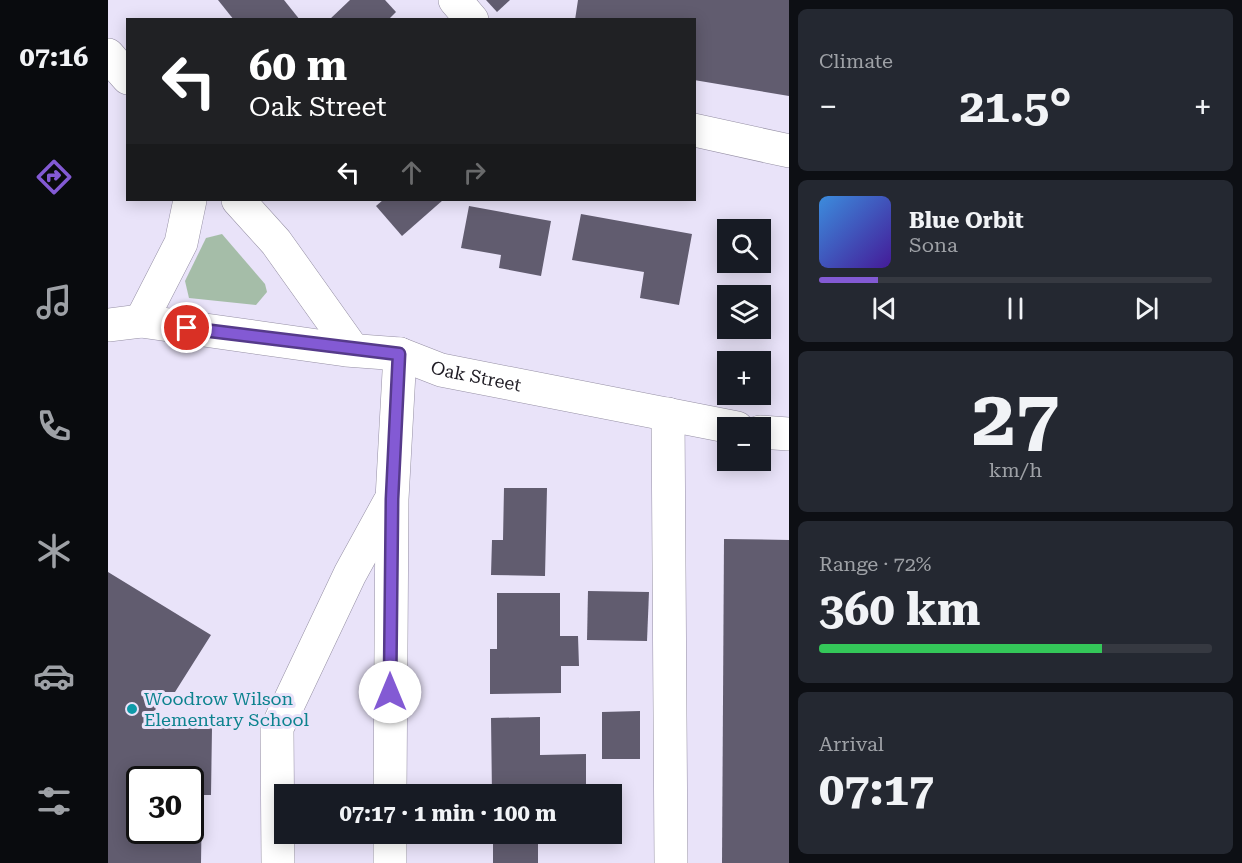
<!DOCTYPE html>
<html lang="en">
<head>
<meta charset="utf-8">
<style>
  body { margin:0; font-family:"Roboto Serif",serif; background:#242831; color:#f1f3f6; height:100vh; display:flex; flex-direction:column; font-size:22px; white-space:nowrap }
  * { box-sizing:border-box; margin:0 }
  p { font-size:20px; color:#9ea1a6 }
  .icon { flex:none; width:33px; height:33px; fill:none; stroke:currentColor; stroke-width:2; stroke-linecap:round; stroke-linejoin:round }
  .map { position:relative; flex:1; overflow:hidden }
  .panel { display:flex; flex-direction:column; gap:9px; padding:9px; background:#0d0f14; width:453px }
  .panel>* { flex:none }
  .banner { position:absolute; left:18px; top:18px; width:570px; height:183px; border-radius:0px; box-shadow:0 3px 15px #0003; background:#202124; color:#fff; overflow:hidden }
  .tools { position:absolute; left:609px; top:219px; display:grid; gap:12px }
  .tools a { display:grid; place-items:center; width:54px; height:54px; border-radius:0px; background:#171b24; box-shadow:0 3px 15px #0003; font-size:30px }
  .speed { position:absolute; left:18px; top:766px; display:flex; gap:12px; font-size:30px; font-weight:700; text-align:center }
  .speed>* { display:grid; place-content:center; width:78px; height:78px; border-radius:50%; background:#171b24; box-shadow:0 3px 15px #0003; line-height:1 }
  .speed .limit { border:3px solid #111; border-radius:9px; background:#fff; color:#111 }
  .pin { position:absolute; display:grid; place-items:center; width:51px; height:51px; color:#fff; margin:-26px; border:3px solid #fff; border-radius:50%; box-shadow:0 2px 6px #0007 }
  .me { position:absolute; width:66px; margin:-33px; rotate:0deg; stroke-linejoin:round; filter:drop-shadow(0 0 4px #0008) }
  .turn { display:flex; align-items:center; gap:21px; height:126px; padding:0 24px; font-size:27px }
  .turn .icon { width:78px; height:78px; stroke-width:2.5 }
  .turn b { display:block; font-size:42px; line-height:51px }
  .lanes { display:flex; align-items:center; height:57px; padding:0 24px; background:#0003; justify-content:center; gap:30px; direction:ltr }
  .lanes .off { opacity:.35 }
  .big { font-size:45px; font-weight:700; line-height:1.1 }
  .panel .widget { flex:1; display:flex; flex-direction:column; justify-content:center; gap:9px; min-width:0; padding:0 21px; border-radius:9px; background:#242831 }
  .panel .dial { align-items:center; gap:0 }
  .dial b { font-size:78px; line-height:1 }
  .song { display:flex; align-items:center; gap:18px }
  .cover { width:72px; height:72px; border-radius:9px; background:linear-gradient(135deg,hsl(210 70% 55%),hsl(260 70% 35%)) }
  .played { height:6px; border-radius:3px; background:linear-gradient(90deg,#835ad4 15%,#363941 15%) }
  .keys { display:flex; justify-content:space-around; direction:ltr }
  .heat { display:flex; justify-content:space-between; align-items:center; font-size:33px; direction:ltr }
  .charge { height:9px; border-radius:4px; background:linear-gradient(90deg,#34c759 72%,#363941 0) }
  .trip { position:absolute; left:166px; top:784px; width:348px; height:60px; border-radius:0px; background:#171b24; box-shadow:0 3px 15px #0003; font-weight:700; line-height:60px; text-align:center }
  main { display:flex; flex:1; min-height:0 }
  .tabs { display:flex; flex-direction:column; width:108px; justify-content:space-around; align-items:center; background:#090b0e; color:#9ea1a6 }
  .tabs .icon { width:42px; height:42px }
  .tabs .on { color:#835ad4 }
  .tabs b { font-size:27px; color:#f1f3f6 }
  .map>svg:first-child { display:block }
  .green { fill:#a5bda8 }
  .building { fill:#615c6f; fill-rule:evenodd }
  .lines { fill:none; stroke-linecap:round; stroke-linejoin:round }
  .minor-casing { stroke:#958fa4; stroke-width:34 }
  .minor { stroke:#fff; stroke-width:33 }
  .route-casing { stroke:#553a8a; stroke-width:15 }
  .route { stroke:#835ad4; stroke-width:10 }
  .culture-dot { fill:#0f9aa8; stroke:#e9e3f9; stroke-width:2 }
  .labels { text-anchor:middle; stroke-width:6; stroke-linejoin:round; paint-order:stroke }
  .street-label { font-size:18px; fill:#1f1c24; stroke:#e9e3f9 }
  .culture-label { font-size:18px; fill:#0d838f; stroke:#e9e3f9; text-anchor:start }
</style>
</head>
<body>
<main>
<nav class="tabs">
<b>07:16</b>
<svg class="icon on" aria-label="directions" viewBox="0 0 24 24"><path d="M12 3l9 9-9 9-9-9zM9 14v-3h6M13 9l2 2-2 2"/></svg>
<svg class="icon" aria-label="music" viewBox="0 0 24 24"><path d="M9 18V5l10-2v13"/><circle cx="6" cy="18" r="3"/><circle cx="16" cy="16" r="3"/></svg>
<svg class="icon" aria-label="phone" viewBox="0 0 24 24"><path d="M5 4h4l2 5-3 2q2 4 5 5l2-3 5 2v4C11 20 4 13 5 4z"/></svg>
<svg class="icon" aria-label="climate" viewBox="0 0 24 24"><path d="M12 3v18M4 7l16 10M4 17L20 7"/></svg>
<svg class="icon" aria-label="car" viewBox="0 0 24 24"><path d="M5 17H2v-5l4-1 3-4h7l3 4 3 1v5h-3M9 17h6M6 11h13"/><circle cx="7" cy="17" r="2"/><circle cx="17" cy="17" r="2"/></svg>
<svg class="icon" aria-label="filters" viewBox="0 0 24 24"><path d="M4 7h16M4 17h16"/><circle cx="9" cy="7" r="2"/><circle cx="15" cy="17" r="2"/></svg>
</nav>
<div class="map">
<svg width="681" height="863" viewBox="0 0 681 863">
  <rect width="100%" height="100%" fill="#e9e3f9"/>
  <path class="green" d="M 114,234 L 157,284 L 159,292 L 148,305 L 81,298 L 77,281 L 98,238 Z"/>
  <g class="building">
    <path d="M 110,0 L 176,0 L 192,20 L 126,20 Z"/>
    <path d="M 242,0 L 277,0 L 288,12 L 280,20 L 221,20 Z"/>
    <path d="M 378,0 L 402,0 L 389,12 Z"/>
    <path d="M 470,0 L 681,0 L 681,96 L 586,80 L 586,20 L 467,20 Z"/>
    <path d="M 275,200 L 335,200 L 294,236 L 268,206 Z"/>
    <path d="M 361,206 L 443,221 L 433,276 L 391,268 L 393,255 L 353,248 Z"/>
    <path d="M 473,214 L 584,234 L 571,305 L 532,298 L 536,272 L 464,260 Z"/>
    <path d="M 396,488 L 439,488 L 437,576 L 383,575 L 384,540 L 395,540 Z"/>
    <path d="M 616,539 L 681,540 L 681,863 L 614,863 Z"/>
    <path d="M 0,572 L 103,635 L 67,692 L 48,692 L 47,726 L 104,728 L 103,795 L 94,795 L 93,863 L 0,863 ZM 32,780 L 82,780 L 82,831 L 32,831 Z"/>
    <path d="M 480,591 L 541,592 L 539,641 L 479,640 Z"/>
    <path d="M 389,593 L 452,593 L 452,636 L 470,636 L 471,666 L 453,666 L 453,693 L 382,694 L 382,649 L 389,649 Z"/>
    <path d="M 532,711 L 532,759 L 494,759 L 494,712 Z"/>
    <path d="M 432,717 L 432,755 L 478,754 L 478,795 L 384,795 L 383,718 Z"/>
    <rect x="385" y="834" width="45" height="29"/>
  </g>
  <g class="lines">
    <g class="minor-casing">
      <g id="minor">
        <path d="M 347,0 L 364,20"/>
        <path d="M 0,55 L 20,78"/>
        <path d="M 586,130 L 681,151"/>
        <path d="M 130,200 L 168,242 L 245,350"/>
        <path d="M 33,321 L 73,243 L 82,200"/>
        <path id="s1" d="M 0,325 L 33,321 L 238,350 L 292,354 L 333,370 L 629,428"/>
        <path d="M 560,414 L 563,863"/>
        <path d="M 652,432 L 681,434"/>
        <path d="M 282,795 L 284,499 L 292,354"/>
        <path d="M 282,834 L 282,863"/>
        <path d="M 170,863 L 169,728 L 242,574 L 281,503"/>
      </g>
    </g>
    <use href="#minor" class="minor"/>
  </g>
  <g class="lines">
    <g class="route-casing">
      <path id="route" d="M 79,328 L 291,354 L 284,499 L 282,692"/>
    </g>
    <use href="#route" class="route"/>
  </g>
  <circle class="culture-dot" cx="24" cy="709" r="6"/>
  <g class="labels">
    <g class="street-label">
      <text dy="6" stroke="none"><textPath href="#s1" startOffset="374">Oak Street</textPath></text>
    </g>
    <g class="culture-label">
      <text x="36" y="705">Woodrow Wilson<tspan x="36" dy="21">Elementary School</tspan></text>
    </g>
  </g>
</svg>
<div class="tools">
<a><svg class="icon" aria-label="search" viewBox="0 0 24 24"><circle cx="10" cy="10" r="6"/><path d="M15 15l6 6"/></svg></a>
<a><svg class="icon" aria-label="layers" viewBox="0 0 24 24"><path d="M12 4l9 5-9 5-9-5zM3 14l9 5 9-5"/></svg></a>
<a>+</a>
<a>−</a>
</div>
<div class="speed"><div class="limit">30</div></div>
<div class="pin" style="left:79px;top:328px;background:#d93025"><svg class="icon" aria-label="arrive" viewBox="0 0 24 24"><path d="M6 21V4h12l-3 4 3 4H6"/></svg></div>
<svg class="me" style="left:282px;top:692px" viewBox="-20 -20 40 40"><circle r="19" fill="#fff"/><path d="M0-13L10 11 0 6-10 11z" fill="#835ad4"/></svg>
<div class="trip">07:17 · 1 min · 100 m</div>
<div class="banner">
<div class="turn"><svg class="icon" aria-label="left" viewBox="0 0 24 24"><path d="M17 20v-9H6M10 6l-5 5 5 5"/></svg><div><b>60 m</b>Oak Street</div></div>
<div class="lanes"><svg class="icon" aria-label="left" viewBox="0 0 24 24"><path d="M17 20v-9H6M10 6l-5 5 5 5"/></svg><svg class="icon off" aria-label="ahead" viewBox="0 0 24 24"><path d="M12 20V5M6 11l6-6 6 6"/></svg><svg class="icon off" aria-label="right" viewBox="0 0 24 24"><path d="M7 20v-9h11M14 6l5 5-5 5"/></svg></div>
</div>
</div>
<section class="panel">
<div class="widget"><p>Climate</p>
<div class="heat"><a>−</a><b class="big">21.5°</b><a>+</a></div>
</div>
<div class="widget">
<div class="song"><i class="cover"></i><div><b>Blue Orbit</b><p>Sona</p></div></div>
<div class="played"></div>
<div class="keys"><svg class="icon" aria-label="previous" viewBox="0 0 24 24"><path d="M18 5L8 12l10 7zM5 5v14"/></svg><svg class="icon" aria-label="pause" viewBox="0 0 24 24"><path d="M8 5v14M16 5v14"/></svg><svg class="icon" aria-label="next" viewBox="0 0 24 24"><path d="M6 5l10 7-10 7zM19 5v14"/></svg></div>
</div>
<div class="widget dial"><b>27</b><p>km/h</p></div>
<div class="widget"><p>Range · 72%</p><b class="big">360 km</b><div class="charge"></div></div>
<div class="widget"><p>Arrival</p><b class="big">07:17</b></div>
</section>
</main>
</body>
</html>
